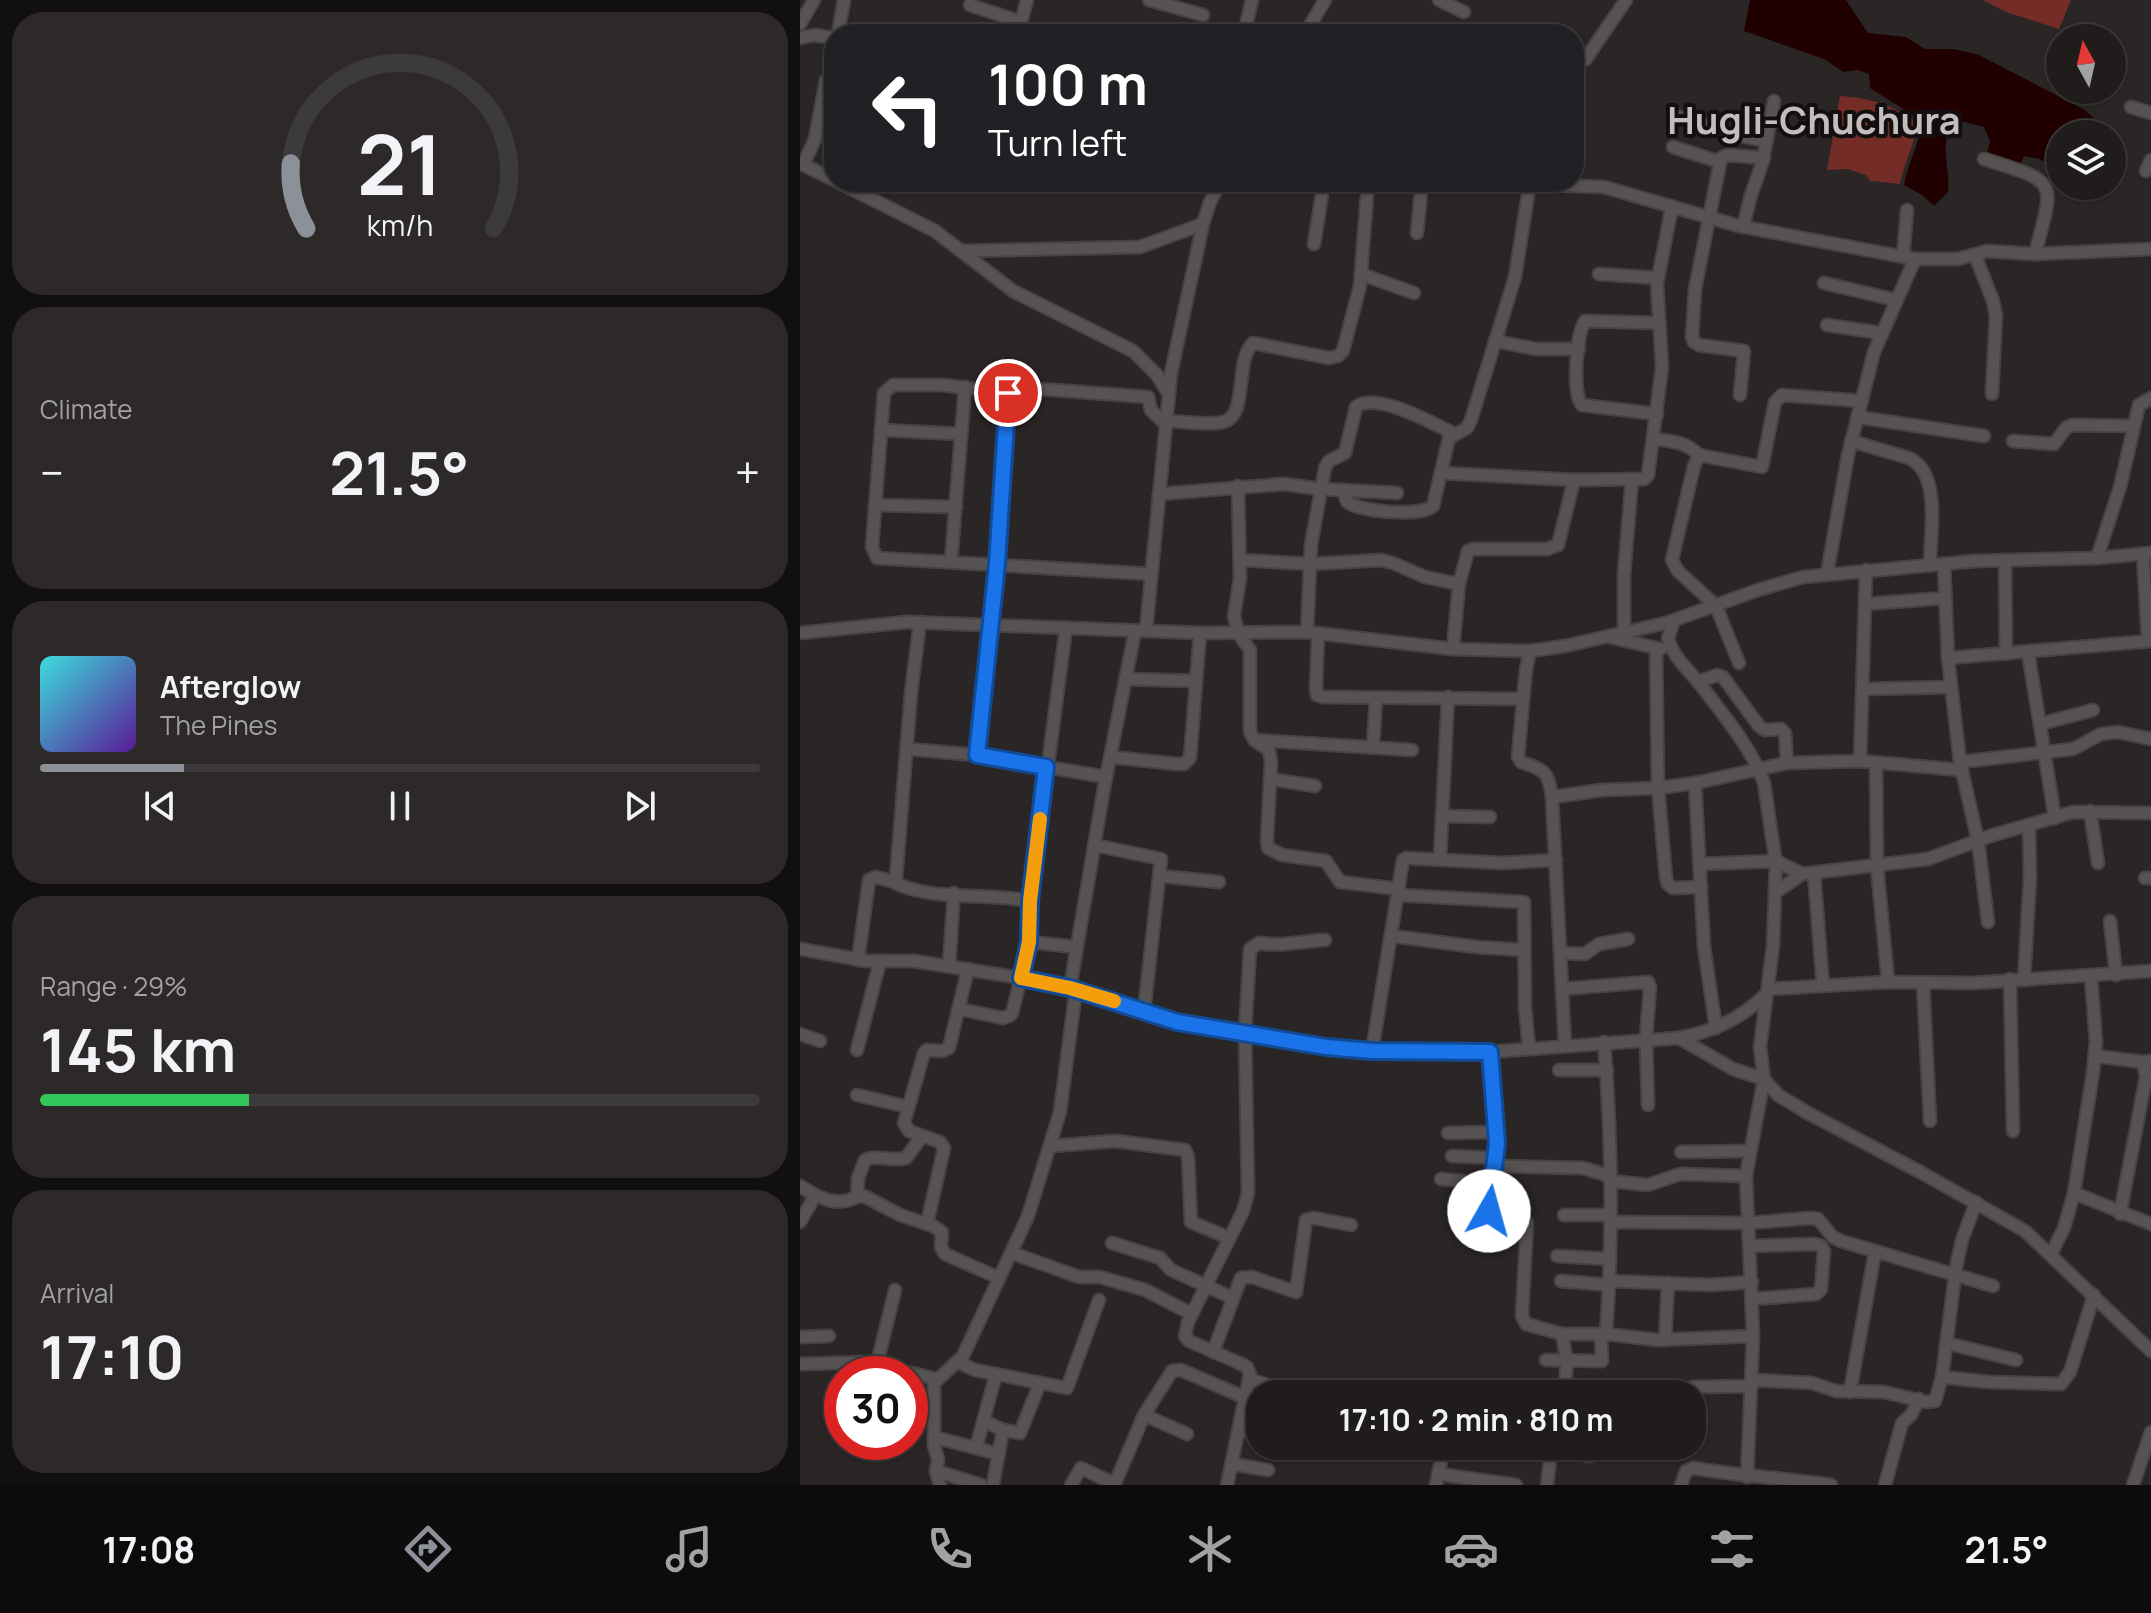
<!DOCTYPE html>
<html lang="en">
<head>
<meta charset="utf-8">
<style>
  body { margin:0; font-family:Manrope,sans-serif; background:#2d2929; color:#f1f3f6; height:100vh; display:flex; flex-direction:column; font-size:30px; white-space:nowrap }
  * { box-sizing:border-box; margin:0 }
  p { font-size:26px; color:#a2a1a3 }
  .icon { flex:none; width:44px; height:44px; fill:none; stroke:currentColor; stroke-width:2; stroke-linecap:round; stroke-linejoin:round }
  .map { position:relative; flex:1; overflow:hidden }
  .drawer { display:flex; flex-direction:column; gap:12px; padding:12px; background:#120f0f; width:800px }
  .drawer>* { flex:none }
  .banner { position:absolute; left:24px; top:24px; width:760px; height:168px; border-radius:32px; box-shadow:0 2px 6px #0004,0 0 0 2px #3d3a3b; background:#202124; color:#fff; overflow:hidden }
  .needle { width:52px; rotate:352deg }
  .controls { position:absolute; left:1246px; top:24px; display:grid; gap:16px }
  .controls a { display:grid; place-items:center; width:80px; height:80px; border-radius:50%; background:#201c1c; box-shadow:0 2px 6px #0004,0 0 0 2px #3d3a3b; font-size:40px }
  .speed { position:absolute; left:24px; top:1356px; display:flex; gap:16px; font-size:40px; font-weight:700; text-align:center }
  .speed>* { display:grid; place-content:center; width:104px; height:104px; border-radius:50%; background:#201c1c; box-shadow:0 2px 6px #0004,0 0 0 2px #3d3a3b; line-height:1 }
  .speed .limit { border:12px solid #d22; background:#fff; color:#111 }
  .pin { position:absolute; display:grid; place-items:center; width:68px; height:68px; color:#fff; margin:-34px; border:4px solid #fff; border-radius:50%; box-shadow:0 2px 8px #0007 }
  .me { position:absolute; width:88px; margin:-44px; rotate:7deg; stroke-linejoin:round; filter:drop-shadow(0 0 6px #0008) }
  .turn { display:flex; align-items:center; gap:28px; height:168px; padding:0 32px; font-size:36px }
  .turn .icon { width:104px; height:104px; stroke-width:2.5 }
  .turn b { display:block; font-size:56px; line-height:68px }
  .big { font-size:60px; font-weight:700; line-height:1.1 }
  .drawer .tile { flex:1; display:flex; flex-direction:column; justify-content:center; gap:12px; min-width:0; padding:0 28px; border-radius:32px; background:#2d2929 }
  .drawer .dial { align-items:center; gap:0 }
  .dial svg { height:208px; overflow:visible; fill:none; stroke:#3d3a3b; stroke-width:7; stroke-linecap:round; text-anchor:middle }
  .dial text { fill:#f1f3f6; stroke:none }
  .song { display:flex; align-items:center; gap:24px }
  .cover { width:96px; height:96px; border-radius:12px; background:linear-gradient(135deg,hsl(180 70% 55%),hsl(270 70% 35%)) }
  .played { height:8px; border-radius:4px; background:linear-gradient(90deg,#8c9099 20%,#3d3a3b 20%) }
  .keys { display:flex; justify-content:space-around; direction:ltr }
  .heat { display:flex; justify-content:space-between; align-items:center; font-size:44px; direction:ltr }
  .charge { height:12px; border-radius:6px; background:linear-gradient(90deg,#34c759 29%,#3d3a3b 0) }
  .trip { position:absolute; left:446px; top:1380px; width:460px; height:80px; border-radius:32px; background:#201c1c; box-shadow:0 2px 6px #0004,0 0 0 2px #3d3a3b; font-weight:700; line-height:80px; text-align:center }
  .tabs { display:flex; height:128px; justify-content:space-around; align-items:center; background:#0d0b0b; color:#a2a1a3 }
  .tabs .icon { width:56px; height:56px }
  .tabs .on { color:#8c9099 }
  .tabs b { font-size:36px; color:#f1f3f6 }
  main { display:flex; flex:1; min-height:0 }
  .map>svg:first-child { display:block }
  .green { fill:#732c26 }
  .water { fill:#210001 }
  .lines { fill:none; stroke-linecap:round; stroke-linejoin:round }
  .minor-casing { stroke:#464343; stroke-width:15 }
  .minor { stroke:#575352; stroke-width:11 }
  .route-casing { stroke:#114b97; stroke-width:20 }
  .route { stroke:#1a73e8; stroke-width:14 }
  .slow { stroke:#f59e0b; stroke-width:14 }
  .labels { text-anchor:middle; stroke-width:8; stroke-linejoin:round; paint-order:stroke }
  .town-label { font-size:38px; font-weight:bold; fill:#c3bebd; stroke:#110f0f }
</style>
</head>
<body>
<main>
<section class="drawer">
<div class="tile dial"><svg viewBox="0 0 100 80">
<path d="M14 69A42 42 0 1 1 86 69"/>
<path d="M14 69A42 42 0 0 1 8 44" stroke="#8c9099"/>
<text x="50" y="56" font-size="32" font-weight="700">21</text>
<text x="50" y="72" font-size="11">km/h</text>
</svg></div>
<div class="tile"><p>Climate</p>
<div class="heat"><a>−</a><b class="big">21.5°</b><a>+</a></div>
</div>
<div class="tile">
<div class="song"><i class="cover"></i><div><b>Afterglow</b><p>The Pines</p></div></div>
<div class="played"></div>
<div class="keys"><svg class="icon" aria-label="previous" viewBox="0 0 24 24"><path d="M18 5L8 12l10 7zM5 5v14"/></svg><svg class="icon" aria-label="pause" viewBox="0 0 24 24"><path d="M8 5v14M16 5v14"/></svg><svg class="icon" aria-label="next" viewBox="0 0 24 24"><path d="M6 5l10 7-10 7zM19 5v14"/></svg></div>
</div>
<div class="tile"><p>Range · 29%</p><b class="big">145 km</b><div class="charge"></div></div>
<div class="tile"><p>Arrival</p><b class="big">17:10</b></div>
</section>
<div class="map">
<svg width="1351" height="1485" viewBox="0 0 1351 1485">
  <rect width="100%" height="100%" fill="#2a2625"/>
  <g class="green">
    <path d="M 1183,0 L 1271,0 L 1259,29 L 1206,12 Z"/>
    <path d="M 1040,96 C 1070,98 1092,104 1117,123 C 1115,145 1104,162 1100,184 L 1070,181 L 1066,175 L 1048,169 L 1027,170 Z"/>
  </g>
  <path class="water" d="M 950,0 L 1046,0 L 1068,33 L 1106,37 L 1125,49 L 1154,49 L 1179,55 L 1285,110 L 1307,131 L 1306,134 L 1260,134 L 1260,186 L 1246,179 L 1248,164 L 1239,159 L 1224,156 L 1220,164 L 1187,153 L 1190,141 L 1184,127 L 1157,120 C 1136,143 1151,165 1148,192 L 1134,206 L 1122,195 L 1104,185 C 1108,162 1120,144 1122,121 L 1070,88 L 1069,74 L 1057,70 L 1043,72 L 1024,59 L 944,31 Z"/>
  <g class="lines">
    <g class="minor-casing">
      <g id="minor">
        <path d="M 349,0 L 403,15"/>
        <path d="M 639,0 L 664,12"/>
        <path d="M 170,5 L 221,22"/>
        <path d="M 0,24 L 14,0"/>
        <path d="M 218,33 L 227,0"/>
        <path d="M 38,34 L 44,0"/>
        <path d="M 444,34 L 452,0"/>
        <path d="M 505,34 L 525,0"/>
        <path d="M 0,38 L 14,35 L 34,38"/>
        <path d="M 785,60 L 826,0"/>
        <path d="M 1331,107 L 1351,113"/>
        <path d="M 879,117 L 931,134 L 967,141"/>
        <path d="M 873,147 L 920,162"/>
        <path d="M 1184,159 C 1259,183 1255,178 1235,254"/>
        <path d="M 0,163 L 34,180"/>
        <path d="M 3,165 L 15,139 L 26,80 L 34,75"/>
        <path d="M 1346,171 L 1351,160"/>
        <path d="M 38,182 L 135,231 L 213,291 L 333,351 L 357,375 L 369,395"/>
        <path d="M 670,182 L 804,187 L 939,226 L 1115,259 L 1158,259 L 1187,251 L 1235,254 L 1351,249"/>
        <path d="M 943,227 L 951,195 L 962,164 L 974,101"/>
        <path d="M 617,233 L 622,182"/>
        <path d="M 514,244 L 524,182"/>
        <path d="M 161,251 L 340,247 L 403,224"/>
        <path d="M 1175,255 L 1193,301 L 1196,316 L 1192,394"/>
        <path d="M 1103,257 L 1107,210"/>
        <path d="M 561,274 L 614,293"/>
        <path d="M 799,274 L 858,278"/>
        <path d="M 1024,283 L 1096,300"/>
        <path d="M 1027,325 L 1081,333"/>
        <path d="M 695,341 L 736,349 L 779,349"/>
        <path d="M 208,393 L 214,387 L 348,397 L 351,410 L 366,425"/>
        <path d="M 940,395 L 944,351 L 899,345 L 894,342 L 892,337 L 895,289 L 921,158 L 928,155 L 964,158"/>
        <path d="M 857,414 L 782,405 C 772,394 776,334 785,321 L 859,323"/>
        <path d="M 1057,417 L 1184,436"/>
        <path d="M 366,421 C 384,421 407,426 423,422 C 449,416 434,361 453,343 L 529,358 L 538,356 L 543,351 L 560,286 L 568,182"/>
        <path d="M 81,430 L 161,434"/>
        <path d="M 854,439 C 873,441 886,442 899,455"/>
        <path d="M 1051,441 L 1109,458 C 1142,473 1130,535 1130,565"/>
        <path d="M 1213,441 L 1254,444 L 1266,428 L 1272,425 L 1333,426"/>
        <path d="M 641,473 L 774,480 L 844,479 L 848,475 L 862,367 L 857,284 L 872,206"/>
        <path d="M 438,486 L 440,578 L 434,616 L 438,633 L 450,650 L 450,732 L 454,740 L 469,750 L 471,761 L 467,841 L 468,848 L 482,855 L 526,861 L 540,882 L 599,889"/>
        <path d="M 543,490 L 547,502 C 562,512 619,517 633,506 L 649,438 L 667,428 L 671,420 L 715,277 L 730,182"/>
        <path d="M 359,494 L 484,484 L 520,489 L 597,493"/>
        <path d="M 75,505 L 156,507"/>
        <path d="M 1343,554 L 1348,640"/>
        <path d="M 1297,558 L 1320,487 L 1339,405 L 1351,398"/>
        <path d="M 440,560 L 510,564 L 581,560 L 593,563 L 625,577 L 659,584"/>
        <path d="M 1205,560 L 1206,654"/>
        <path d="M 151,562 L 165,387"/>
        <path d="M 1144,564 L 1148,658 L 1160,762 L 1178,841 L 1188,922"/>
        <path d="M 1027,574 L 1048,455 L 1074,352 L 1115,259"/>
        <path d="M 1066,604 L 1145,598"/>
        <path d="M 874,620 L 868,638 C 873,658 891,672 903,688 C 925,717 952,749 964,783 L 976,864 L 973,946 L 960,1047 L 964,1079 L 978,1095 L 1006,1112 L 1122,1173 L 1225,1231 L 1351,1351"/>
        <path d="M 346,631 L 371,373 L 403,224 L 410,202 L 421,182"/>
        <path d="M 824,631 L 824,574 L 832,479"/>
        <path d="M 507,632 L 511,545 L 525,468 L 529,461 L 545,453 L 556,407 C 576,391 634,424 655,434"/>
        <path d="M 0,633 L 107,622 L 400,633 L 507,632 L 653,649 L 730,651 L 765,646 L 866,623 L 958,590 L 1003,577 L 1175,561 L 1297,558 L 1351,553"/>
        <path d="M 518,633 L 516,689 L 517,695 L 523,697 L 722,699"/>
        <path d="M 809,637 L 861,649"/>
        <path d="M 856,648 L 858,788 L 866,878 L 868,884 L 873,888 L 901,887"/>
        <path d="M 653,649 L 659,584 L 668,551 L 673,549 L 747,549 L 758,545 L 774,480"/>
        <path d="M 730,651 L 726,669 L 718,756 L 721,762 C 745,771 748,770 752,797 L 765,1045"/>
        <path d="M 1228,652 L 1255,818"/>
        <path d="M 1148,658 L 1351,641"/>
        <path d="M 939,663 L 916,606 L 878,571 L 872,560 L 894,466 L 899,455 L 962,467 L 975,402 L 982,395 L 1062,401"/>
        <path d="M 325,679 L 396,681"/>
        <path d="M 898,682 L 917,675 L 923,677 L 959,726 L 965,730 L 981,729 L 985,733 L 987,763"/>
        <path d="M 1063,689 L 1151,687"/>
        <path d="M 1240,724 L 1293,710"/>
        <path d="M 455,740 L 612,750"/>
        <path d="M 573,747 L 576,699"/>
        <path d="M 108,749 L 177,755 L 306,777"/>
        <path d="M 177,755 L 197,564 L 208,393 L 142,385 L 93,385 L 84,393 L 72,547 L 77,558 L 351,574"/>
        <path d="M 311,757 L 377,764 L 384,764 L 390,758 L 400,633"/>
        <path d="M 1060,761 L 1066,570"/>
        <path d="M 1160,762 L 1273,749 L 1301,734 L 1318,732 L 1351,739"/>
        <path d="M 1076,763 L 1077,866 L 1088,982"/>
        <path d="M 470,779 L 515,786"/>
        <path d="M 895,783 L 904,947 L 916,1028"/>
        <path d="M 752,797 L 802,790 L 858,788 L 895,783 L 987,763 L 1060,761 L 1162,770"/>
        <path d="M 1290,811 L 1298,863"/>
        <path d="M 642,816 L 690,817"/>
        <path d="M 294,845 L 361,859 L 344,1012"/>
        <path d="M 640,859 L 648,697"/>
        <path d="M 900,864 L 976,861 L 1002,874"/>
        <path d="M 1014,873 L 1023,986"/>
        <path d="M 360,876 L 419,882"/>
        <path d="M 1345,878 L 1351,878"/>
        <path d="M 91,881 C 129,902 187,892 230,901"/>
        <path d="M 976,892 L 1002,874 L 1128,859 L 1190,836 L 1273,812 L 1351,813"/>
        <path d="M 598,895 L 724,902 L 725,1007 L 729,1048"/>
        <path d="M 1310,921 L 1316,975"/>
        <path d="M 592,936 L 677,947 L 724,950"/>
        <path d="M 229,942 L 276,947"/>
        <path d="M 0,949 L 67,961 L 114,961 L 221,978 L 270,988 L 377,1022 L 526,1047 L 572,1051 L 690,1052 L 878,1038 C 912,1032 943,1018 967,993"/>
        <path d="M 761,953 L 785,954 L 799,944 L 828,939"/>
        <path d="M 58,960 L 69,880 L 76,877 L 91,881 L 96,878 L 111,693 L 120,622"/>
        <path d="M 149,966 L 154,893"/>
        <path d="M 1210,979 L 1213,1131"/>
        <path d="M 1224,980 L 1230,877 L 1229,825"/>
        <path d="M 1123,982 L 1130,1121"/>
        <path d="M 270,988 L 304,788 L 335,631"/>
        <path d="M 762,989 L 848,982 L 850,987 L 846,1038 L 848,1105"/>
        <path d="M 968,989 L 1088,982 L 1173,983 L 1351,971"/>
        <path d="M 159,1009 L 203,1018 L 211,1015 L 213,1010 L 229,942 L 230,901 L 266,628"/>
        <path d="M 0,1034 L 20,1041"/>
        <path d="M 879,1038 L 933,1069 L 964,1079 L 946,1176 L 953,1336 L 947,1477"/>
        <path d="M 804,1042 C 812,1139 813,1237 806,1334"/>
        <path d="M 57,1050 L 80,961"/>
        <path d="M 572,1051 L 603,860 L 606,858 L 702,863 L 756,860"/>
        <path d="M 690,1052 L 697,1143 L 689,1211 L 692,1215 L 721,1218 L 727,1223 L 722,1316 L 726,1324 L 762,1334 L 806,1334 L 858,1340 L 953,1336"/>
        <path d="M 1295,1056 L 1343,1062 L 1351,1061"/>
        <path d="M 759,1070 L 807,1070"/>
        <path d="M 57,1095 L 108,1107"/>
        <path d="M 648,1133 L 696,1132"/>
        <path d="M 251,1146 L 315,1141 L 385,1150 L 388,1157 L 391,1222 L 429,1238"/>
        <path d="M 881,1152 L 949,1151"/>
        <path d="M 652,1156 L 696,1158"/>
        <path d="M 695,1166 L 783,1168 L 810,1176"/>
        <path d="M 641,1179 L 692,1184"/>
        <path d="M 810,1181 L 848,1185 L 880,1174 L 946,1176"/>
        <path d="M 0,1186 C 13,1194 29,1204 45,1201 C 52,1200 56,1196 64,1196 L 100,1215 L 133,1226 L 142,1232 L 141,1247 L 145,1254 L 199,1278"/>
        <path d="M 1274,1193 L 1351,1224"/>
        <path d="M 57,1196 L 58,1178 L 65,1160 C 78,1154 92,1162 106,1158 L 122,1136"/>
        <path d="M 1320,1214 L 1346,1077 L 1343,1062"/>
        <path d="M 764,1215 L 810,1215"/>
        <path d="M 0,1222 L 15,1196"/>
        <path d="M 810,1222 L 948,1223 L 1011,1218 L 1018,1219 L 1033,1237 L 1041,1241 L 1193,1286"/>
        <path d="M 127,1224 L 144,1148 L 140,1142 L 109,1131 L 104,1123 L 124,1053 L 127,1050 L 142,1051 L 149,1048 L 168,969"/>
        <path d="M 312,1243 L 360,1258 L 371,1270 L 433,1298"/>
        <path d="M 950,1246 L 1014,1244 L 1021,1246 L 1024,1251 L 1021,1289 L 1016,1294 L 953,1299"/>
        <path d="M 212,1253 L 279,1277 L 300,1277 L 345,1290 L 392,1314"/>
        <path d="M 1251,1254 L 1264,1228 L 1274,1193 L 1293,1072 L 1296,1042 L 1291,977"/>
        <path d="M 757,1256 L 810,1259"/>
        <path d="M 761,1281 L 810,1285"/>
        <path d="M 810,1281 L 910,1285 L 952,1282"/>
        <path d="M 762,1334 L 767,1362 L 764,1394"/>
        <path d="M 0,1337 L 29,1336"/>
        <path d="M 865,1340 L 868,1283"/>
        <path d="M 1146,1343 L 1216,1360"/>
        <path d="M 413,1352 L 441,1278 L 452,1277 L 496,1292 L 506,1220 L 514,1218 L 551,1225"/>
        <path d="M 746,1360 L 802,1361 L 801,1334"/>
        <path d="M 158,1362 L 175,1370 L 267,1388 L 299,1300"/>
        <path d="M 0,1364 L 67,1362 L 136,1379"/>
        <path d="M 77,1364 L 95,1290"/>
        <path d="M 1142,1377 L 1189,1382 L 1261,1384 L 1270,1372 L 1294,1295"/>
        <path d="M 449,1379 L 485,1391"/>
        <path d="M 953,1380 L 1012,1383 L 1036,1391 L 1084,1392 L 1126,1402 L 1135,1401 L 1142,1377 L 1156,1268 L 1162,1240 L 1176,1202"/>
        <path d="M 893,1387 L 952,1386"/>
        <path d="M 1050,1392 L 1075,1252"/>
        <path d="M 344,1415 L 387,1434"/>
        <path d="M 184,1421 L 203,1430 L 220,1433 L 240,1383"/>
        <path d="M 439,1430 L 460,1434"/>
        <path d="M 134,1437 L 199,1454"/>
        <path d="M 676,1446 L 700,1452 L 711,1446 L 719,1446"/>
        <path d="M 720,1446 L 790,1456"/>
        <path d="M 176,1448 L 196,1374"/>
        <path d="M 432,1464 L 468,1470"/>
        <path d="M 136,1471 L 181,1485"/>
        <path d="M 638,1474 L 716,1485"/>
        <path d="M 193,1484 L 203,1430"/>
        <path d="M 140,1485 L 136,1471 L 138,1460 L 134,1445 L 134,1383 L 163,1356 L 228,1216 L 260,1112 L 276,989"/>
        <path d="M 271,1485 L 281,1468 L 313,1483 L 316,1481 L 344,1415 L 372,1371 L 381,1370 L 446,1398"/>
        <path d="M 427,1485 L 450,1374 L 447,1367 L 439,1363 L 389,1341 L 385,1336 L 388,1322 L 443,1211 L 448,1193 L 445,1033 L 450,949 L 459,943 C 484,947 500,941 525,940"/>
        <path d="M 636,1485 L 644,1446"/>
        <path d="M 747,1485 L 751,1451"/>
        <path d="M 881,1485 L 886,1471 L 893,1468 C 939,1476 985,1478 1031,1485"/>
        <path d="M 1085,1485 L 1102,1423 L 1111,1415 L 1119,1399"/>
        <path d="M 1333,1485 L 1351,1432"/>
      </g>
    </g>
    <use href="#minor" class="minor"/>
  </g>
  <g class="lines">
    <g class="route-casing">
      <path id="route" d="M 208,393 L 197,564 L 177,755 L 246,767 L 230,901 L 229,942 L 221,978 L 270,988 L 377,1022 L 526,1047 L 572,1051 L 690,1052 L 697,1143 L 689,1211"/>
    </g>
    <use href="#route" class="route"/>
    <path class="slow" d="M 240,819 L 230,901 L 229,942 L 221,978 L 270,988 L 314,1001"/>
  </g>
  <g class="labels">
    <g class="town-label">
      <text x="1014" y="134">Hugli-Chuchura</text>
    </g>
  </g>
</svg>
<div class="controls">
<a><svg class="needle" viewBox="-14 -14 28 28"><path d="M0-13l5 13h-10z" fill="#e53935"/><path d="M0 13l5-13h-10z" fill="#a2a1a3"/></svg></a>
<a><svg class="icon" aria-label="layers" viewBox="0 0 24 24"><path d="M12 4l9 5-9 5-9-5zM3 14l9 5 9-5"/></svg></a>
</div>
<div class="speed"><div class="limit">30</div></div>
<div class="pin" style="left:208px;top:393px;background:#d93025"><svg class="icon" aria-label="arrive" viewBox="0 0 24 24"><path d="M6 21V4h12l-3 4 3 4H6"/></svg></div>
<svg class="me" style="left:689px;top:1211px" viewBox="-20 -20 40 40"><circle r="19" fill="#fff"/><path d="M0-13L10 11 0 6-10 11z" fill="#1a73e8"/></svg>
<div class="trip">17:10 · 2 min · 810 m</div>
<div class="banner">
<div class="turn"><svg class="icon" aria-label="left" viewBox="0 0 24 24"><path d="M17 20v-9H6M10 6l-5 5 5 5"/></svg><div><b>100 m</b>Turn left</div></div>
</div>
</div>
</main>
<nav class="tabs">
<b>17:08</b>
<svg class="icon on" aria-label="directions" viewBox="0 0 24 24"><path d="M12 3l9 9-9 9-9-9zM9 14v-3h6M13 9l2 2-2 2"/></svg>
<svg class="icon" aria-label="music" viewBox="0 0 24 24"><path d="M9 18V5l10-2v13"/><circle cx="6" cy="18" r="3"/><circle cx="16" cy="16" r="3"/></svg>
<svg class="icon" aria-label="phone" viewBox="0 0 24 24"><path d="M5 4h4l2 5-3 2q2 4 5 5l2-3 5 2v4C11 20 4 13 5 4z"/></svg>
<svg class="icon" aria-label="climate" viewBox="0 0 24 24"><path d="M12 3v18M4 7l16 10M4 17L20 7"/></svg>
<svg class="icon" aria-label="car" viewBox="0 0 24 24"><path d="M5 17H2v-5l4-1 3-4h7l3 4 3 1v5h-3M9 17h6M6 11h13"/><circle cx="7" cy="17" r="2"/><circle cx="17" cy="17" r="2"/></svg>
<svg class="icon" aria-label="filters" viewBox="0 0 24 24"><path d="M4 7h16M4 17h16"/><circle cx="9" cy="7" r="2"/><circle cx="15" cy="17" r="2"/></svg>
<b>21.5°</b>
</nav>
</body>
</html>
